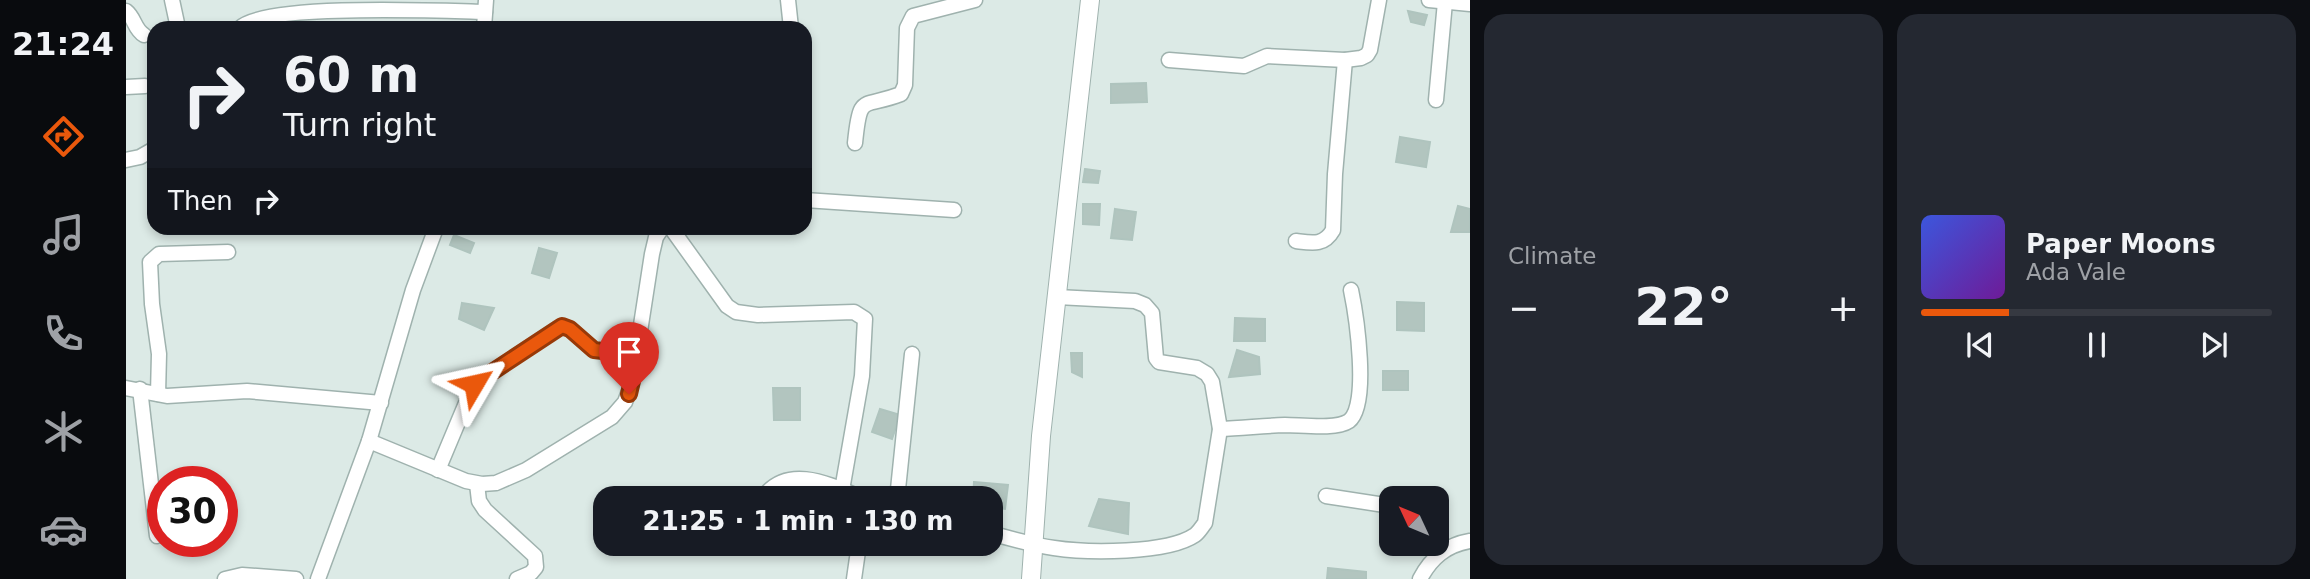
<!DOCTYPE html>
<html lang="en">
<head>
<meta charset="utf-8">
<style>
  body { margin:0; font-family:"DejaVu Sans",sans-serif; background:#242831; color:#f1f3f6; height:100vh; display:flex; flex-direction:column; font-size:26px; white-space:nowrap }
  * { box-sizing:border-box; margin:0 }
  p { font-size:23px; color:#9ea1a6 }
  .icon { flex:none; width:38px; height:38px; fill:none; stroke:currentColor; stroke-width:2; stroke-linecap:round; stroke-linejoin:round }
  .map { position:relative; flex:1; overflow:hidden }
  .sheet { display:flex; flex-direction:column; gap:14px; padding:14px; background:#0d0f14; width:840px }
  .sheet>* { flex:none }
  .hud { position:absolute; left:21px; top:21px; width:665px; height:214px; border-radius:21px; box-shadow:0 4px 10px #0003; background:#171b24; color:#f1f3f6; overflow:hidden }
  .needle { width:46px; rotate:314deg }
  .controls { position:absolute; left:1253px; top:486px; display:grid; gap:14px }
  .controls a { display:grid; place-items:center; width:70px; height:70px; border-radius:14px; background:#171b24; box-shadow:0 4px 10px #0003; font-size:35px }
  .speed { position:absolute; left:21px; top:466px; display:flex; gap:14px; font-size:35px; font-weight:700; text-align:center }
  .speed>* { display:grid; place-content:center; width:91px; height:91px; border-radius:50%; background:#171b24; box-shadow:0 4px 10px #0003; line-height:1 }
  .speed .limit { border:10px solid #d22; background:#fff; color:#111 }
  .pin { position:absolute; display:grid; place-items:center; width:60px; height:60px; color:#fff; margin:-72px -30px; border-radius:50% 50% 50% 0; rotate:-45deg; box-shadow:0 0 7px #0007 }
  .pin .icon { rotate:45deg }
  .me { position:absolute; width:77px; margin:-38px; rotate:54deg; stroke-linejoin:round; filter:drop-shadow(0 0 5px #0008) }
  .turn { display:flex; align-items:center; gap:24px; height:147px; padding:0 21px; font-size:32px }
  .turn .icon { width:91px; height:91px; stroke-width:2.5 }
  .turn b { display:block; font-size:49px; line-height:60px }
  .then { display:flex; align-items:center; height:66px; padding:0 21px; background:#0003; gap:14px; font-size:26px }
  .big { font-size:52px; font-weight:700; line-height:1.1 }
  .sheet .card { flex:1; display:flex; flex-direction:column; justify-content:center; gap:10px; min-width:0; padding:0 24px; border-radius:21px; background:#242831 }
  .song { display:flex; align-items:center; gap:21px }
  .cover { width:84px; height:84px; border-radius:10px; background:linear-gradient(135deg,hsl(230 70% 55%),hsl(280 70% 35%)) }
  .played { height:7px; border-radius:4px; background:linear-gradient(90deg,#ea580c 25%,#363941 25%) }
  .keys { display:flex; justify-content:space-around; direction:ltr }
  .heat { display:flex; justify-content:space-between; align-items:center; font-size:38px; direction:ltr }
  .sheet .tiles { flex:1; display:grid; gap:14px; grid-template-columns:repeat(2,1fr) }
  .trip { position:absolute; left:467px; top:486px; width:410px; height:70px; border-radius:21px; background:#171b24; box-shadow:0 4px 10px #0003; font-weight:700; line-height:70px; text-align:center }
  main { display:flex; flex:1; min-height:0 }
  .tabs { display:flex; flex-direction:column; width:126px; justify-content:space-around; align-items:center; background:#090b0e; color:#9ea1a6 }
  .tabs .icon { width:49px; height:49px }
  .tabs .on { color:#ea580c }
  .tabs b { font-size:32px; color:#f1f3f6 }
  .map>svg:first-child { display:block }
  .building { fill:#b2c5bf; stroke:#afc4be; stroke-width:2 }
  .lines { fill:none; stroke-linecap:round; stroke-linejoin:round }
  .minor-casing { stroke:#9fb2ae; stroke-width:17 }
  .tertiary-casing { stroke:#9fb2ae; stroke-width:20 }
  .minor { stroke:#fff; stroke-width:14 }
  .tertiary { stroke:#fff; stroke-width:18 }
  .route-casing { stroke:#983908; stroke-width:18 }
  .route { stroke:#ea580c; stroke-width:12 }
</style>
</head>
<body>
<main>
<nav class="tabs">
<b>21:24</b>
<svg class="icon on" aria-label="directions" viewBox="0 0 24 24"><path d="M12 3l9 9-9 9-9-9zM9 14v-3h6M13 9l2 2-2 2"/></svg>
<svg class="icon" aria-label="music" viewBox="0 0 24 24"><path d="M9 18V5l10-2v13"/><circle cx="6" cy="18" r="3"/><circle cx="16" cy="16" r="3"/></svg>
<svg class="icon" aria-label="phone" viewBox="0 0 24 24"><path d="M5 4h4l2 5-3 2q2 4 5 5l2-3 5 2v4C11 20 4 13 5 4z"/></svg>
<svg class="icon" aria-label="climate" viewBox="0 0 24 24"><path d="M12 3v18M4 7l16 10M4 17L20 7"/></svg>
<svg class="icon" aria-label="car" viewBox="0 0 24 24"><path d="M5 17H2v-5l4-1 3-4h7l3 4 3 1v5h-3M9 17h6M6 11h13"/><circle cx="7" cy="17" r="2"/><circle cx="17" cy="17" r="2"/></svg>
</nav>
<div class="map">
<svg width="1344" height="579" viewBox="0 0 1344 579">
  <rect width="100%" height="100%" fill="#dceae6"/>
  <g class="building">
    <path d="M 1282,11 L 1301,15 L 1298,25 L 1285,22 Z"/>
    <path d="M 1020,83 L 1021,102 L 985,103 L 985,84 Z"/>
    <path d="M 1274,137 L 1304,142 L 1300,167 L 1270,162 Z"/>
    <path d="M 959,169 L 974,171 L 972,183 L 957,182 Z"/>
    <path d="M 957,204 L 974,204 L 973,225 L 957,224 Z"/>
    <path d="M 1332,206 L 1344,209 L 1344,232 L 1325,232 Z"/>
    <path d="M 989,209 L 1010,212 L 1006,240 L 985,238 Z"/>
    <path d="M 328,235 L 348,243 L 344,253 L 324,245 Z"/>
    <path d="M 413,248 L 431,253 L 423,278 L 406,273 Z"/>
    <path d="M 1271,302 L 1298,303 L 1298,331 L 1271,330 Z"/>
    <path d="M 336,303 L 368,308 L 358,330 L 333,319 Z"/>
    <path d="M 1109,318 L 1139,319 L 1139,341 L 1108,341 Z"/>
    <path d="M 1111,350 L 1133,357 L 1134,374 L 1103,377 Z"/>
    <path d="M 945,353 L 956,353 L 956,377 L 946,372 Z"/>
    <rect x="1257" y="371" width="25" height="19"/>
    <path d="M 647,388 L 674,388 L 674,420 L 648,420 Z"/>
    <path d="M 754,409 L 774,415 L 766,439 L 746,432 Z"/>
    <path d="M 848,482 L 882,485 L 879,509 L 864,507 L 864,499 L 847,499 Z"/>
    <path d="M 973,499 L 1003,503 L 1002,534 L 963,526 Z"/>
    <path d="M 548,544 L 587,544 L 587,550 L 548,552 Z"/>
    <path d="M 1202,568 L 1240,572 L 1240,579 L 1201,579 Z"/>
  </g>
  <g class="lines">
    <g class="minor-casing">
      <g id="minor">
        <path d="M 46,0 L 52,28"/>
        <path d="M 662,0 L 665,28"/>
        <path d="M 1303,0 L 1344,4"/>
        <path d="M 0,11 C 9,18 8,29 18,35"/>
        <path d="M 114,28 C 137,3 318,11 359,12"/>
        <path d="M 358,28 L 360,0"/>
        <path d="M 1043,60 L 1118,66 L 1141,56 L 1219,60 L 1235,58 L 1241,55 L 1244,50 L 1253,0"/>
        <path d="M 0,87 L 19,86"/>
        <path d="M 1310,100 L 1319,2"/>
        <path d="M 729,143 C 734,92 736,109 775,94 L 779,85 L 781,28 L 787,16 L 849,0"/>
        <path d="M 0,160 L 14,157 L 28,149"/>
        <path d="M 679,200 L 828,210"/>
        <path d="M 545,228 L 601,306 L 610,312 L 632,315 L 728,312 L 739,319 L 736,376 L 716,490"/>
        <path d="M 1170,241 C 1186,243 1198,246 1207,230 L 1209,174 L 1219,60"/>
        <path d="M 0,388 L 41,396 L 121,391 L 255,403"/>
        <path d="M 14,389 L 31,536"/>
        <path d="M 32,394 L 33,354 L 26,304 L 24,262 L 33,254 L 102,252"/>
        <path d="M 1094,429 C 1116,428 1137,426 1159,425 C 1175,425 1210,430 1223,421 C 1244,405 1230,314 1225,290"/>
        <path d="M 243,441 L 340,481 L 356,484 L 370,483 L 400,470 L 486,417 L 499,402 L 506,383 L 526,254 L 530,237 L 536,228"/>
        <path d="M 312,470 L 348,384 L 432,328 L 436,326 L 444,329 L 468,350 L 512,354"/>
        <path d="M 351,484 L 353,501 L 359,510 L 409,556 L 410,567 L 405,573 L 391,579"/>
        <path d="M 1200,496 L 1265,506"/>
        <path d="M 636,499 C 661,462 705,485 738,499"/>
        <path d="M 771,499 L 786,354"/>
        <path d="M 1311,529 L 1317,550"/>
        <path d="M 864,533 C 886,539 907,545 928,548 C 961,553 1041,554 1069,535 C 1073,532 1075,528 1079,523 L 1094,429 L 1086,382 L 1081,374 L 1071,368 L 1033,362 L 1030,358 L 1026,313 L 1019,305 L 1009,301 L 931,297"/>
        <path d="M 99,579 L 116,575 L 170,579"/>
        <path d="M 192,579 L 243,441 L 287,290 L 310,228"/>
        <path d="M 728,579 L 733,544"/>
        <path d="M 1294,579 C 1305,558 1320,545 1344,541"/>
      </g>
    </g>
    <g class="tertiary-casing">
      <path id="tertiary" d="M 905,579 L 915,436 L 964,0"/>
    </g>
    <use href="#minor" class="minor"/>
    <use href="#tertiary" class="tertiary"/>
  </g>
  <g class="lines">
    <g class="route-casing">
      <path id="route" d="M 348,384 L 436,326 L 444,329 L 468,350 L 512,355 L 503,394"/>
    </g>
    <use href="#route" class="route"/>
  </g>
</svg>
<div class="controls">
<a><svg class="needle" viewBox="-14 -14 28 28"><path d="M0-13l5 13h-10z" fill="#e53935"/><path d="M0 13l5-13h-10z" fill="#9ea1a6"/></svg></a>
</div>
<div class="speed"><div class="limit">30</div></div>
<div class="pin" style="left:503px;top:394px;background:#d93025"><svg class="icon" aria-label="arrive" viewBox="0 0 24 24"><path d="M6 21V4h12l-3 4 3 4H6"/></svg></div>
<svg class="me" style="left:348px;top:384px" viewBox="-20 -20 40 40"><path d="M0-17L14 15 0 8-14 15z" fill="#ea580c" stroke="#fff" stroke-width="4"/></svg>
<div class="trip">21:25 · 1 min · 130 m</div>
<div class="hud">
<div class="turn"><svg class="icon" aria-label="right" viewBox="0 0 24 24"><path d="M7 20v-9h11M14 6l5 5-5 5"/></svg><div><b>60 m</b>Turn right</div></div>
<div class="then">Then<svg class="icon" aria-label="right" viewBox="0 0 24 24"><path d="M7 20v-9h11M14 6l5 5-5 5"/></svg></div>
</div>
</div>
<section class="sheet">
<div class="tiles">
<div class="card"><p>Climate</p>
<div class="heat"><a>−</a><b class="big">22°</b><a>+</a></div>
</div>
<div class="card">
<div class="song"><i class="cover"></i><div><b>Paper Moons</b><p>Ada Vale</p></div></div>
<div class="played"></div>
<div class="keys"><svg class="icon" aria-label="previous" viewBox="0 0 24 24"><path d="M18 5L8 12l10 7zM5 5v14"/></svg><svg class="icon" aria-label="pause" viewBox="0 0 24 24"><path d="M8 5v14M16 5v14"/></svg><svg class="icon" aria-label="next" viewBox="0 0 24 24"><path d="M6 5l10 7-10 7zM19 5v14"/></svg></div>
</div>
</div>
</section>
</main>
</body>
</html>
